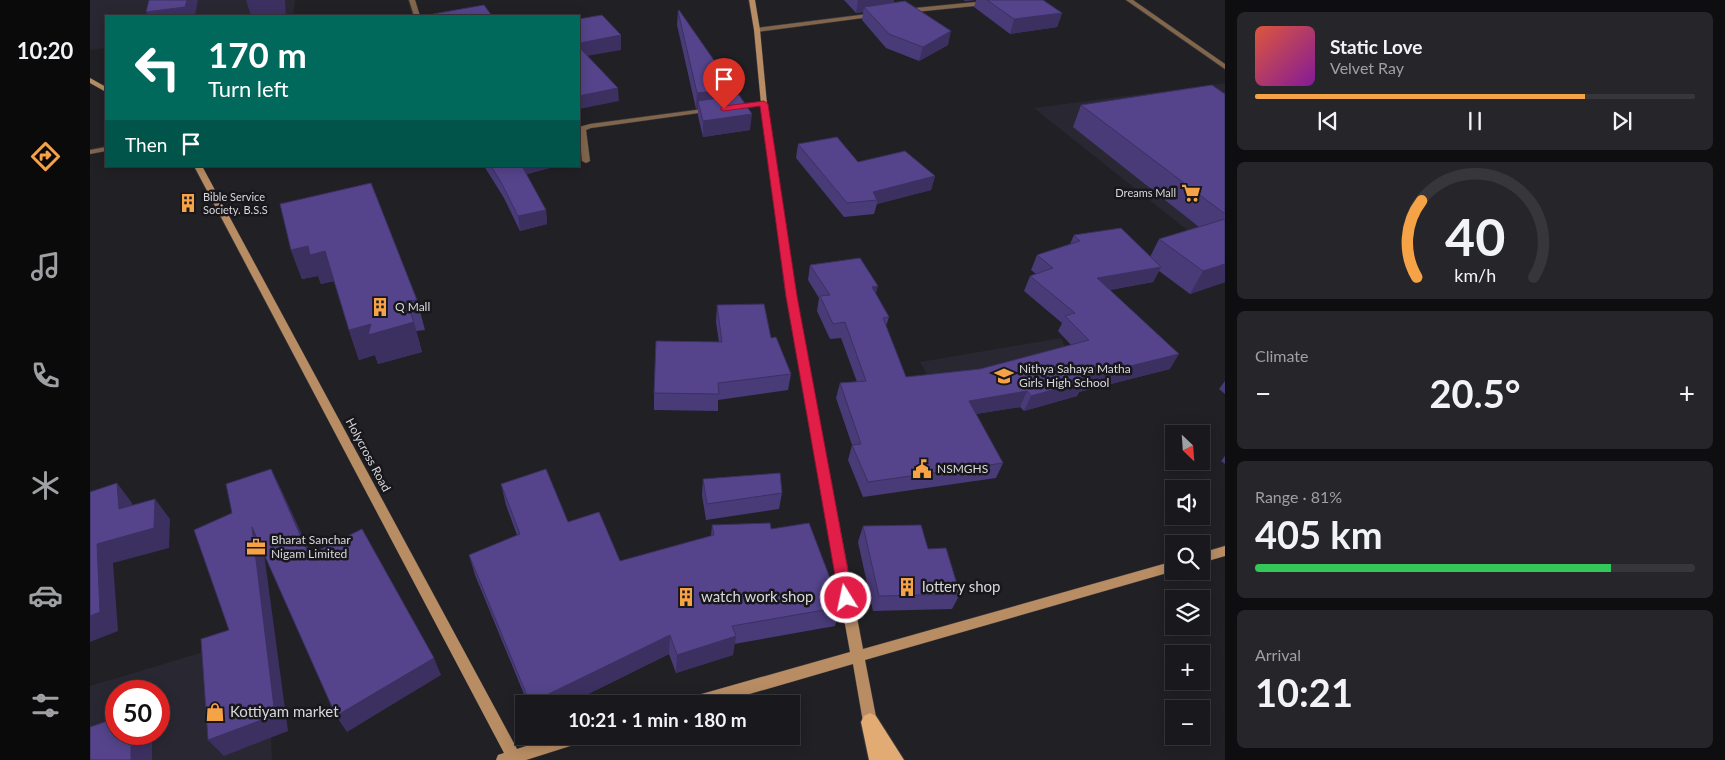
<!DOCTYPE html>
<html lang="en">
<head>
<meta charset="utf-8">
<style>
  body { margin:0; font-family:Lato,sans-serif; background:#262529; color:#f1f3f6; height:100vh; display:flex; flex-direction:column; font-size:19px; white-space:nowrap }
  * { box-sizing:border-box; margin:0 }
  p { font-size:16px; color:#9fa0a3 }
  .icon { flex:none; width:28px; height:28px; fill:none; stroke:currentColor; stroke-width:2; stroke-linecap:round; stroke-linejoin:round }
  .map { position:relative; flex:1; overflow:hidden }
  .panel { display:flex; flex-direction:column; gap:12px; padding:12px; background:#0e0d0f; width:500px }
  .panel>* { flex:none }
  .guide { position:absolute; left:15px; top:15px; width:475px; height:152px; border-radius:0px; box-shadow:0 2px 12px #0003,0 0 0 1px #37373b; background:#00695c; color:#fff; overflow:hidden }
  .needle { width:32px; rotate:155deg }
  .fabs { position:absolute; left:1075px; top:425px; display:grid; gap:10px }
  .fabs a { display:grid; place-items:center; width:45px; height:45px; border-radius:0px; background:#19181c; box-shadow:0 2px 12px #0003,0 0 0 1px #37373b; font-size:25px }
  .speed { position:absolute; left:15px; top:680px; display:flex; gap:10px; font-size:25px; font-weight:700; text-align:center }
  .speed>* { display:grid; place-content:center; width:65px; height:65px; border-radius:50%; background:#19181c; box-shadow:0 2px 12px #0003,0 0 0 1px #37373b; line-height:1 }
  .speed .limit { border:8px solid #d22; background:#fff; color:#111 }
  .pin { position:absolute; display:grid; place-items:center; width:42px; height:42px; color:#fff; margin:-51px -21px; border-radius:50% 50% 50% 0; rotate:-45deg; box-shadow:0 0 5px #0007 }
  .pin .icon { rotate:45deg }
  .me { position:absolute; width:55px; margin:-28px; rotate:350deg; stroke-linejoin:round; filter:drop-shadow(0 0 4px #0008) }
  .turn { display:flex; align-items:center; gap:18px; height:105px; padding:0 20px; font-size:22px }
  .turn .icon { width:65px; height:65px; stroke-width:2.5 }
  .turn b { display:block; font-size:35px; line-height:42px }
  .then { display:flex; align-items:center; height:48px; padding:0 20px; background:#0003; gap:10px; font-size:19px }
  .big { font-size:38px; font-weight:700; line-height:1.1 }
  .panel .widget { flex:1; display:flex; flex-direction:column; justify-content:center; gap:8px; min-width:0; padding:0 18px; border-radius:8px; background:#262529 }
  .panel .dial { align-items:center; gap:0 }
  .dial svg { height:130px; overflow:visible; fill:none; stroke:#37373b; stroke-width:7; stroke-linecap:round; text-anchor:middle }
  .dial text { fill:#f1f3f6; stroke:none }
  .song { display:flex; align-items:center; gap:15px }
  .cover { width:60px; height:60px; border-radius:8px; background:linear-gradient(135deg,hsl(10 70% 55%),hsl(290 70% 35%)) }
  .played { height:5px; border-radius:2px; background:linear-gradient(90deg,#f6a247 75%,#37373b 75%) }
  .keys { display:flex; justify-content:space-around; direction:ltr }
  .heat { display:flex; justify-content:space-between; align-items:center; font-size:28px; direction:ltr }
  .charge { height:8px; border-radius:4px; background:linear-gradient(90deg,#34c759 81%,#37373b 0) }
  .trip { position:absolute; left:425px; top:695px; width:285px; height:50px; border-radius:0px; background:#19181c; box-shadow:0 2px 12px #0003,0 0 0 1px #37373b; font-weight:700; line-height:50px; text-align:center }
  main { display:flex; flex:1; min-height:0 }
  .tabs { display:flex; flex-direction:column; width:90px; justify-content:space-around; align-items:center; background:#0a0a0b; color:#9fa0a3 }
  .tabs .icon { width:35px; height:35px }
  .tabs .selected { color:#f6a247 }
  .tabs b { font-size:22px; color:#f1f3f6 }
  .map>svg:first-child { display:block }
  .built { fill:#292732; fill-rule:evenodd }
  .lines { fill:none; stroke-linecap:round; stroke-linejoin:round }
  .lane-casing { stroke:#3b3a3e; stroke-width:1 }
  .street-casing { stroke:#3b3a3e; stroke-width:1 }
  .secondary-casing { stroke:#3b3a3e; stroke-width:1 }
  .primary-casing { stroke:#3b3a3e; stroke-width:2 }
  .lane { fill:#81664c; fill-rule:evenodd }
  .street { fill:#81664c; fill-rule:evenodd }
  .secondary { fill:#b88d63; fill-rule:evenodd }
  .primary { fill:#e3ab74; fill-rule:evenodd }
  .wall { fill:#493a78 }
  .shaded-wall { fill:#3c3061 }
  .building { fill:#55448b; stroke:#3c3061 }
  .route { fill:#e11d48; stroke:#92132f }
  .labels { text-anchor:middle; stroke-width:5; stroke-linejoin:round; paint-order:stroke }
  .far-poi-label { font-size:11px; fill:#d8d8db; stroke:#18171c; text-anchor:end }
  .poi-label { font-size:12px; fill:#d8d8db; stroke:#18171c; text-anchor:start }
  .street-label { font-size:12px; fill:#d8d8db; stroke:#18171c }
  .near-poi-label { font-size:15px; fill:#d8d8db; stroke:#18171c; text-anchor:start }
</style>
</head>
<body>
<main>
<nav class="tabs">
<b>10:20</b>
<svg class="icon selected" aria-label="directions" viewBox="0 0 24 24"><path d="M12 3l9 9-9 9-9-9zM9 14v-3h6M13 9l2 2-2 2"/></svg>
<svg class="icon" aria-label="music" viewBox="0 0 24 24"><path d="M9 18V5l10-2v13"/><circle cx="6" cy="18" r="3"/><circle cx="16" cy="16" r="3"/></svg>
<svg class="icon" aria-label="phone" viewBox="0 0 24 24"><path d="M5 4h4l2 5-3 2q2 4 5 5l2-3 5 2v4C11 20 4 13 5 4z"/></svg>
<svg class="icon" aria-label="climate" viewBox="0 0 24 24"><path d="M12 3v18M4 7l16 10M4 17L20 7"/></svg>
<svg class="icon" aria-label="car" viewBox="0 0 24 24"><path d="M5 17H2v-5l4-1 3-4h7l3 4 3 1v5h-3M9 17h6M6 11h13"/><circle cx="7" cy="17" r="2"/><circle cx="17" cy="17" r="2"/></svg>
<svg class="icon" aria-label="filters" viewBox="0 0 24 24"><path d="M4 7h16M4 17h16"/><circle cx="9" cy="7" r="2"/><circle cx="15" cy="17" r="2"/></svg>
</nav>
<div class="map">
<svg width="1135" height="760" viewBox="0 0 1135 760">
  <rect width="100%" height="100%" fill="#212025"/>
  <g class="built">
    <path d="M 0,0 L 205,0 L 203,16 L 16,16 L 16,48 L 0,50 Z"/>
    <path d="M 1135,83 L 1135,260 L 944,108 Z"/>
    <path d="M 971,338 L 996,389 L 860,414 L 830,362 Z"/>
    <path d="M 177,633 L 182,760 L 0,760 L 0,686 ZM 26,691 L 69,691 L 69,734 L 26,734 Z"/>
  </g>
  <g class="lines">
    <g class="lane-casing">
      <g id="lane">
        <path d="M 907,0 L 927,0 L 924,2 L 815,13 L 812,11 L 815,9 Z"/>
        <path d="M 1036,0 L 1043,0 L 1135,64 L 1135,69 Z"/>
        <path d="M 786,13 L 789,15 L 788,16 L 667,32 L 664,30 L 667,28 Z"/>
        <path d="M 674,102 L 676,103 L 676,105 L 643,110 L 640,108 L 643,106 Z"/>
        <path d="M 621,108 L 624,110 L 623,111 L 501,128 L 496,130 L 500,161 L 496,163 L 492,161 L 489,127 L 500,124 Z"/>
      </g>
    </g>
    <g class="street-casing">
      <g id="street">
        <path d="M 319,0 L 325,0 L 330,16 L 324,16 Z"/>
        <path d="M 16,147 L 16,151 L 0,154 L 0,150 Z"/>
      </g>
    </g>
    <g class="secondary-casing">
      <g id="secondary">
        <path d="M 659,0 L 665,0 L 670,30 L 677,104 L 706,296 L 773,649 L 1084,561 L 1084,571 L 775,660 L 787,722 L 785,727 L 780,729 L 775,727 L 773,722 L 763,664 L 625,704 L 594,704 L 596,699 L 601,697 L 760,652 L 696,296 L 671,104 L 664,30 Z"/>
        <path d="M 0,78 L 16,87 L 16,92 L 0,83 Z"/>
        <path d="M 104,166 L 112,166 L 427,749 L 467,736 L 498,736 L 496,741 L 436,760 L 406,760 L 408,755 L 414,753 Z"/>
        <path d="M 1135,546 L 1135,556 L 1111,563 L 1111,553 Z"/>
      </g>
    </g>
    <g class="primary-casing">
      <path id="primary" d="M 780,713 L 786,716 L 814,760 L 779,760 L 771,722 L 774,716 Z"/>
    </g>
    <use href="#lane" class="lane"/>
    <use href="#street" class="street"/>
    <use href="#secondary" class="secondary"/>
    <use href="#primary" class="primary"/>
  </g>
  <g class="wall">
    <path d="M 754,0 L 804,0 L 803,3 L 858,45 L 829,61 L 796,48 L 772,20 L 773,12 L 766,13 Z"/>
    <path d="M 874,0 L 953,0 L 972,13 L 967,27 L 920,34 L 884,7 L 886,0 L 875,1 Z"/>
    <path d="M 588,11 L 644,89 L 643,96 L 660,130 L 613,137 L 608,116 L 608,108 L 606,109 L 587,25 Z"/>
    <path d="M 1135,94 L 1135,282 L 1100,294 L 1069,271 L 1063,282 L 1020,290 L 1080,369 L 989,392 L 987,396 L 934,411 L 930,407 L 886,414 L 913,463 L 906,478 L 773,497 L 758,460 L 762,445 L 746,398 L 750,383 L 767,382 L 751,338 L 740,339 L 727,311 L 729,298 L 718,280 L 720,265 L 786,294 L 799,317 L 796,326 L 816,377 L 890,369 L 981,345 L 968,331 L 972,323 L 934,291 L 940,276 L 946,274 L 941,270 L 947,255 L 980,244 L 984,235 L 1060,257 L 1069,239 L 1109,227 L 983,127 L 991,105 Z"/>
    <path d="M 708,144 L 768,162 L 845,176 L 841,190 L 787,204 L 784,214 L 754,217 L 706,158 Z"/>
    <path d="M 394,166 L 467,166 L 436,174 L 456,210 L 457,224 L 430,231 L 414,198 Z"/>
    <path d="M 201,250 L 327,300 L 335,330 L 326,331 L 332,352 L 288,364 L 285,355 L 269,360 L 259,330 L 244,281 L 231,284 L 228,276 L 212,279 Z"/>
    <path d="M 627,305 L 681,338 L 701,374 L 698,390 L 628,400 L 628,411 L 564,410 L 564,393 L 629,342 L 626,322 Z"/>
    <path d="M 1135,381 L 1135,394 L 1129,389 Z"/>
    <path d="M 1135,456 L 1135,464 L 1131,461 Z"/>
    <path d="M 613,479 L 692,493 L 689,509 L 616,520 L 612,495 Z"/>
    <path d="M 411,484 L 478,522 L 530,561 L 621,536 L 622,525 L 681,529 L 751,607 L 745,626 L 644,644 L 643,655 L 586,673 L 579,654 L 478,704 L 438,704 L 385,575 L 379,555 L 427,535 L 416,505 Z"/>
    <path d="M 773,526 L 838,549 L 870,594 L 862,609 L 783,611 L 768,542 Z"/>
  </g>
  <g class="shaded-wall">
    <path d="M 97,0 L 108,0 L 105,16 L 58,16 L 56,12 Z"/>
    <path d="M 156,0 L 195,0 L 196,16 L 161,16 Z"/>
    <path d="M 768,0 L 804,0 L 802,8 L 774,7 L 773,12 L 766,13 Z"/>
    <path d="M 972,13 L 967,27 L 920,34 L 924,19 Z"/>
    <path d="M 861,31 L 858,45 L 829,61 L 833,47 Z"/>
    <path d="M 531,35 L 531,50 L 491,57 L 490,43 Z"/>
    <path d="M 528,88 L 529,101 L 489,109 L 489,96 Z"/>
    <path d="M 644,89 L 643,104 L 608,101 L 608,108 L 606,109 L 607,93 Z"/>
    <path d="M 662,114 L 660,130 L 613,137 L 613,121 Z"/>
    <path d="M 430,166 L 467,166 L 431,176 Z"/>
    <path d="M 845,176 L 841,190 L 787,204 L 787,200 L 783,192 Z"/>
    <path d="M 456,210 L 457,224 L 430,231 L 428,216 Z"/>
    <path d="M 218,246 L 235,251 L 245,281 L 231,284 L 228,276 L 212,279 L 201,250 Z"/>
    <path d="M 1135,264 L 1135,282 L 1100,294 L 1113,271 Z"/>
    <path d="M 1071,267 L 1063,282 L 1000,293 L 1007,278 Z"/>
    <path d="M 788,286 L 784,301 L 782,287 Z"/>
    <path d="M 324,322 L 332,352 L 288,364 L 285,355 L 269,360 L 259,330 L 281,324 Z"/>
    <path d="M 1089,354 L 1080,369 L 989,392 L 987,396 L 934,411 L 941,396 L 992,378 Z"/>
    <path d="M 937,391 L 930,407 L 873,416 L 879,401 Z"/>
    <path d="M 181,469 L 191,489 L 230,574 L 219,555 Z"/>
    <path d="M 27,483 L 42,503 L 45,529 L 29,509 Z"/>
    <path d="M 65,499 L 80,519 L 79,548 L 23,563 L 28,631 L 0,642 L 0,616 L 7,544 Z"/>
    <path d="M 162,527 L 173,546 L 198,731 L 134,756 L 118,740 Z"/>
    <path d="M 580,635 L 579,654 L 478,704 L 441,704 L 440,703 Z"/>
    <path d="M 646,636 L 643,655 L 586,673 L 587,655 Z"/>
    <path d="M 344,658 L 351,675 L 257,732 L 246,716 Z"/>
    <rect x="41" y="734" width="21" height="26"/>
  </g>
  <g class="building">
    <path d="M 59,0 L 97,0 L 95,7 L 56,12 Z"/>
    <path d="M 897,0 L 953,0 L 972,13 L 924,19 Z"/>
    <path d="M 815,1 L 861,31 L 833,47 L 799,34 L 774,7 Z"/>
    <path d="M 394,5 L 402,16 L 344,16 L 343,14 Z"/>
    <path d="M 589,10 L 644,89 L 607,93 L 588,11 Z"/>
    <path d="M 512,15 L 531,35 L 490,43 L 489,41 L 489,19 Z"/>
    <path d="M 489,47 L 528,88 L 489,96 Z"/>
    <path d="M 1122,85 L 1135,94 L 1135,214 L 991,105 Z"/>
    <path d="M 649,95 L 662,114 L 613,121 L 608,101 Z"/>
    <path d="M 747,137 L 768,162 L 815,151 L 845,176 L 783,192 L 787,200 L 757,203 L 708,144 Z"/>
    <path d="M 401,166 L 432,166 L 456,210 L 428,216 L 412,184 Z"/>
    <path d="M 281,183 L 327,300 L 316,301 L 324,322 L 278,335 L 281,324 L 259,330 L 235,251 L 220,255 L 218,246 L 201,250 L 190,204 Z"/>
    <path d="M 1135,219 L 1135,264 L 1113,271 L 1069,239 Z"/>
    <path d="M 1031,228 L 1071,267 L 1007,278 L 1089,354 L 992,378 L 995,381 L 941,396 L 937,391 L 879,401 L 913,463 L 778,482 L 762,445 L 771,444 L 750,383 L 776,381 L 755,322 L 743,324 L 730,296 L 740,295 L 720,265 L 770,258 L 788,286 L 782,287 L 799,317 L 793,318 L 816,377 L 890,369 L 999,340 L 975,316 L 985,313 L 940,276 L 963,268 L 947,255 L 990,241 L 984,235 Z"/>
    <path d="M 674,304 L 681,338 L 686,337 L 701,374 L 628,383 L 629,394 L 564,393 L 566,341 L 632,342 L 627,305 Z"/>
    <path d="M 181,469 L 219,555 L 272,529 L 344,658 L 246,716 L 162,527 L 185,715 L 118,740 L 111,639 L 139,630 L 104,530 L 142,513 L 136,484 Z"/>
    <path d="M 456,469 L 478,522 L 509,512 L 530,561 L 624,535 L 622,525 L 680,523 L 681,529 L 719,523 L 751,607 L 642,626 L 646,636 L 587,655 L 580,635 L 440,703 L 379,555 L 430,534 L 411,484 Z"/>
    <path d="M 690,473 L 692,493 L 617,504 L 613,479 Z"/>
    <path d="M 27,483 L 29,509 L 65,499 L 64,528 L 7,544 L 10,612 L 0,616 L 0,492 Z"/>
    <path d="M 831,525 L 838,549 L 856,548 L 870,594 L 789,596 L 773,526 Z"/>
    <path d="M 26,718 L 26,734 L 41,734 L 41,760 L 0,760 L 0,727 Z"/>
  </g>
  <path class="route" d="M 674,101 L 678,104 L 707,296 L 763,598 L 761,603 L 756,605 L 751,603 L 749,598 L 696,296 L 670,106 L 634,111 L 630,109 L 634,106 Z"/>
  <defs>
    <g id="supermarket-bare" transform="scale(1.5)"><path d="M-6-5.5h2.5l.6 2H6L4.5 2H-2.5L-4.4-4H-6ZM-1.5 3.2a1.3 1.3 0 1 0 .1 0ZM3 3.2a1.3 1.3 0 1 0 .1 0Z" fill="#f6a247" stroke="#18171c" stroke-width="2.5" paint-order="stroke"/></g>
    <g id="building-bare" transform="scale(1.5)"><path d="M-4-6H4V6H1V3H-1V6H-4ZM-2.5-4.3h1.7v1.8h-1.7ZM.8-4.3h1.7v1.8H.8ZM-2.5-1h1.7V.8h-1.7ZM.8-1h1.7V.8H.8Z" fill="#f6a247" stroke="#18171c" stroke-width="2.5" paint-order="stroke"/></g>
    <g id="school-bare" transform="scale(1.5)"><path d="M0-5L7-2L0 1L-7-2ZM-4 1L0 2.5L4 1V4Q0 6-4 4Z" fill="#f6a247" stroke="#18171c" stroke-width="2.5" paint-order="stroke"/></g>
    <g id="civic-bare" transform="scale(1.5)"><path d="M-.6-6.5H3V-4.5H.6V-3L4-1V1h2V6H-6V1h2V-1L-.6-3ZM-1.2 2.5V6h2.4V2.5Z" fill="#f6a247" stroke="#18171c" stroke-width="2.5" paint-order="stroke"/></g>
    <g id="office-bare" transform="scale(1.5)"><path d="M-6-3h4V-5.5h4V-3h4V5H-6ZM-1-4.5V-3h2v-1.5ZM-6 0V1H6V0Z" fill="#f6a247" stroke="#18171c" stroke-width="2.5" paint-order="stroke"/></g>
    <g id="shop-bare" transform="scale(1.5)"><path d="M-5-2.5h2.3a2.7 3.5 0 0 1 5.4 0H5L5.5 6h-11ZM-1.5-2.5h3a1.5 2.3 0 0 0-3 0Z" fill="#f6a247" stroke="#18171c" stroke-width="2.5" paint-order="stroke"/></g>
  </defs>
  <g fill-rule="evenodd">
    <use href="#supermarket-bare" x="1101" y="193"/>
    <use href="#building-bare" x="98" y="203"/>
    <use href="#building-bare" x="290" y="307"/>
    <use href="#school-bare" x="914" y="376"/>
    <use href="#civic-bare" x="832" y="469"/>
    <use href="#office-bare" x="166" y="547"/>
    <use href="#building-bare" x="817" y="587"/>
    <use href="#building-bare" x="596" y="597"/>
    <use href="#shop-bare" x="125" y="712"/>
  </g>
  <g class="labels">
    <g class="far-poi-label">
      <text x="1086" y="197">Dreams Mall</text>
      <text x="113" y="201" text-anchor="start">Bible Service<tspan x="113" dy="13">Society. B.S.S</tspan></text>
    </g>
    <g class="poi-label">
      <text x="305" y="311">Q Mall</text>
      <text x="929" y="373">Nithya Sahaya Matha<tspan x="929" dy="14">Girls High School</tspan></text>
      <text x="847" y="473">NSMGHS</text>
      <text x="181" y="544">Bharat Sanchar<tspan x="181" dy="14">Nigam Limited</tspan></text>
    </g>
    <g class="street-label">
      <text transform="translate(278 455) rotate(62)" y="4">Holycross Road</text>
    </g>
    <g class="near-poi-label">
      <text x="832" y="592">lottery shop</text>
      <text x="611" y="602">watch work shop</text>
      <text x="140" y="717">Kottiyam market</text>
    </g>
  </g>
</svg>
<div class="fabs">
<a><svg class="needle" viewBox="-14 -14 28 28"><path d="M0-13l5 13h-10z" fill="#e53935"/><path d="M0 13l5-13h-10z" fill="#9fa0a3"/></svg></a>
<a><svg class="icon" aria-label="sound" viewBox="0 0 24 24"><path d="M4 9h4l5-4v14l-5-4H4zM17 9q2 3 0 6"/></svg></a>
<a><svg class="icon" aria-label="search" viewBox="0 0 24 24"><circle cx="10" cy="10" r="6"/><path d="M15 15l6 6"/></svg></a>
<a><svg class="icon" aria-label="layers" viewBox="0 0 24 24"><path d="M12 4l9 5-9 5-9-5zM3 14l9 5 9-5"/></svg></a>
<a>+</a>
<a>−</a>
</div>
<div class="speed"><div class="limit">50</div></div>
<div class="pin" style="left:634px;top:109px;background:#d93025"><svg class="icon" aria-label="arrive" viewBox="0 0 24 24"><path d="M6 21V4h12l-3 4 3 4H6"/></svg></div>
<svg class="me" style="left:756px;top:598px" viewBox="-20 -20 40 40"><circle r="17" fill="#e11d48" stroke="#fff" stroke-width="3"/><path d="M0-11L8 9 0 5-8 9z" fill="#fff"/></svg>
<div class="trip">10:21 · 1 min · 180 m</div>
<div class="guide">
<div class="turn"><svg class="icon" aria-label="left" viewBox="0 0 24 24"><path d="M17 20v-9H6M10 6l-5 5 5 5"/></svg><div><b>170 m</b>Turn left</div></div>
<div class="then">Then<svg class="icon" aria-label="arrive" viewBox="0 0 24 24"><path d="M6 21V4h12l-3 4 3 4H6"/></svg></div>
</div>
</div>
<section class="panel">
<div class="widget">
<div class="song"><i class="cover"></i><div><b>Static Love</b><p>Velvet Ray</p></div></div>
<div class="played"></div>
<div class="keys"><svg class="icon" aria-label="previous" viewBox="0 0 24 24"><path d="M18 5L8 12l10 7zM5 5v14"/></svg><svg class="icon" aria-label="pause" viewBox="0 0 24 24"><path d="M8 5v14M16 5v14"/></svg><svg class="icon" aria-label="next" viewBox="0 0 24 24"><path d="M6 5l10 7-10 7zM19 5v14"/></svg></div>
</div>
<div class="widget dial"><svg viewBox="0 0 100 80">
<path d="M14 69A42 42 0 1 1 86 69"/>
<path d="M14 69A42 42 0 0 1 17 22" stroke="#f6a247"/>
<text x="50" y="56" font-size="32" font-weight="700">40</text>
<text x="50" y="72" font-size="11">km/h</text>
</svg></div>
<div class="widget"><p>Climate</p>
<div class="heat"><a>−</a><b class="big">20.5°</b><a>+</a></div>
</div>
<div class="widget"><p>Range · 81%</p><b class="big">405 km</b><div class="charge"></div></div>
<div class="widget"><p>Arrival</p><b class="big">10:21</b></div>
</section>
</main>
</body>
</html>
